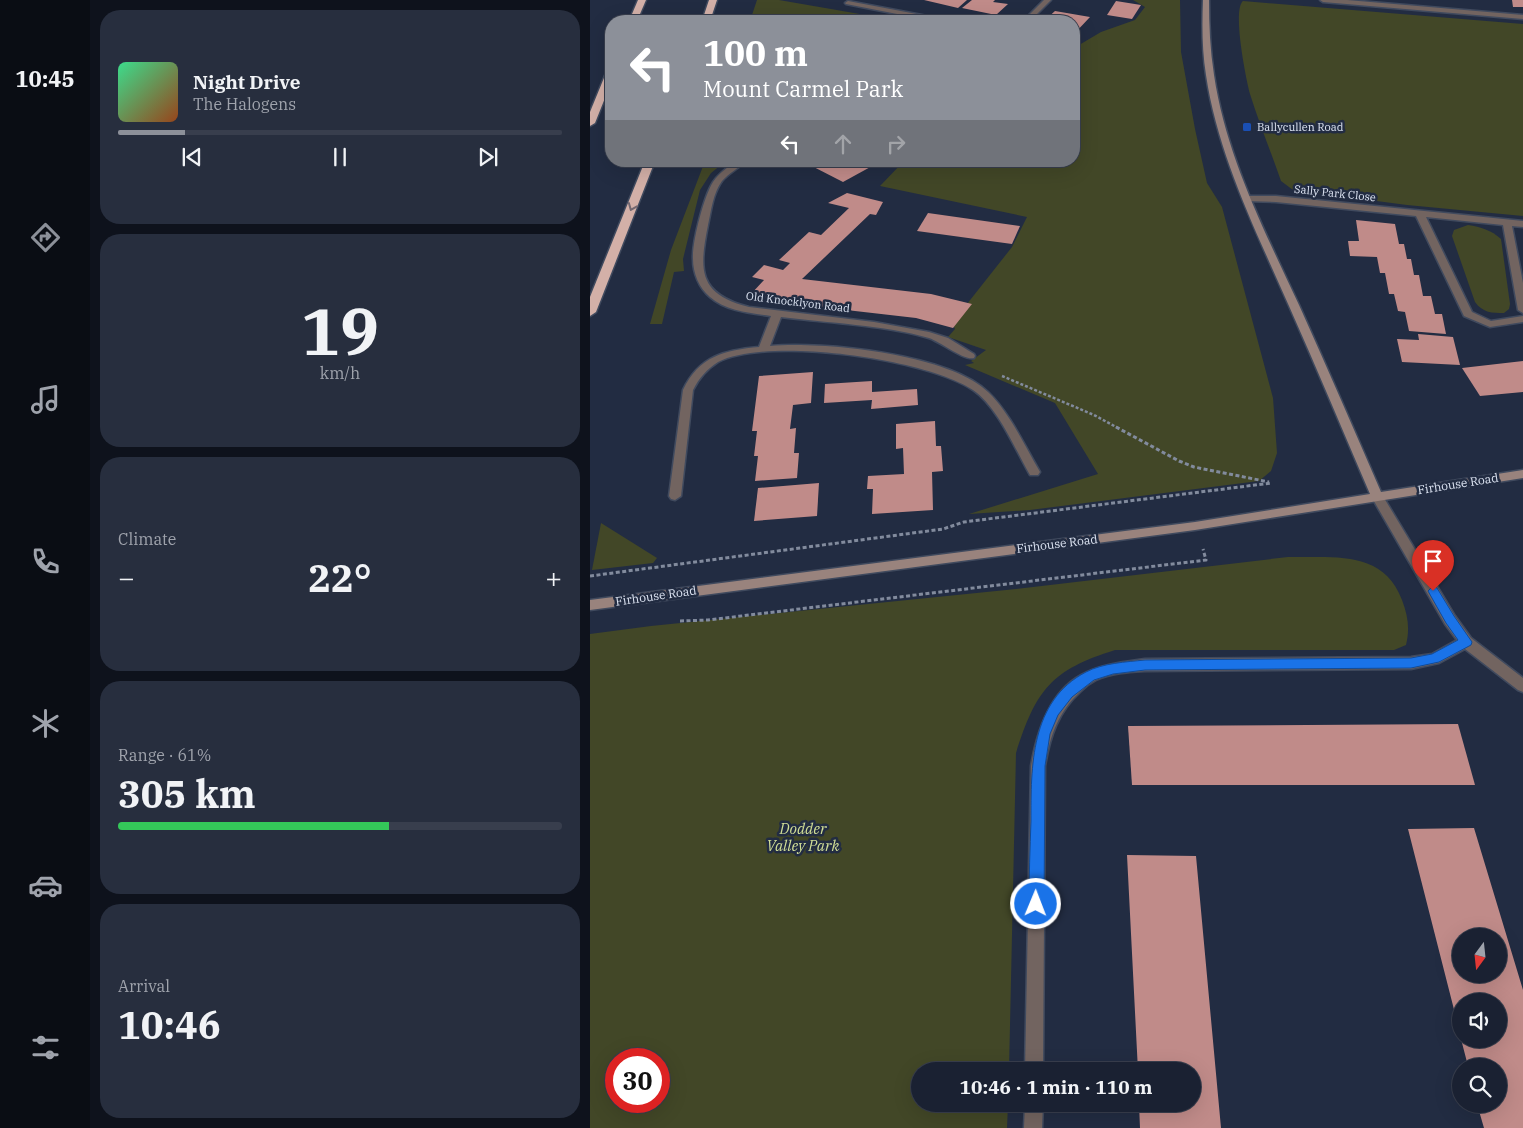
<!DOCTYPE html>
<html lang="en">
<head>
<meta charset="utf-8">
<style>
  body { margin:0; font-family:"IBM Plex Serif",serif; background:#272e3e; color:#f1f3f6; height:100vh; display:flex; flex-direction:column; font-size:19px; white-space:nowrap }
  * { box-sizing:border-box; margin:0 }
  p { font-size:16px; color:#9fa3ac }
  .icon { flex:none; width:28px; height:28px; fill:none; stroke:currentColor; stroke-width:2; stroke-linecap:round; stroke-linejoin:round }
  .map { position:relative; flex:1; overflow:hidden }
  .drawer { display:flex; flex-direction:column; gap:10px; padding:10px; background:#0e121c; width:500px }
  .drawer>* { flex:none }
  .hud { position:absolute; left:15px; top:15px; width:475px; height:152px; border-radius:20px; box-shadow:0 5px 20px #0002,0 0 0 1px #383e4d; background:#8c9099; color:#fff; overflow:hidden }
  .needle { width:32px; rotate:195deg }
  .tools { position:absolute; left:862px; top:928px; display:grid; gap:10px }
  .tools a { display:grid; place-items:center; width:55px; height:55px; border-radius:50%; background:#1a2132; box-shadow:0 5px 20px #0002,0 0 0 1px #383e4d; font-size:25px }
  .speed { position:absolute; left:15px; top:1048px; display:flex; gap:10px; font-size:25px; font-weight:700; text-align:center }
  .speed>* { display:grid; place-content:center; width:65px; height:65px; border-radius:50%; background:#1a2132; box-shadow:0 5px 20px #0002,0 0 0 1px #383e4d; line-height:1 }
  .speed .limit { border:8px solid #d22; background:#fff; color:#111 }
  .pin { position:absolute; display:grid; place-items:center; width:42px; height:42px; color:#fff; margin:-51px -21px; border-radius:50% 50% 50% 0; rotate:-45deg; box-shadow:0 0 5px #0007 }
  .pin .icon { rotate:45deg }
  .me { position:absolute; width:55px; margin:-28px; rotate:1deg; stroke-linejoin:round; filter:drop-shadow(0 0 4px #0008) }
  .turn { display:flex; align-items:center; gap:18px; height:105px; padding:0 15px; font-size:22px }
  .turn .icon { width:65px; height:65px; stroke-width:2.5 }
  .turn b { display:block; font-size:35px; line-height:42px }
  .lanes { display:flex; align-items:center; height:48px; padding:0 15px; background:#0003; justify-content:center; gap:25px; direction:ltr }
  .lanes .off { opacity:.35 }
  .big { font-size:38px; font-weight:700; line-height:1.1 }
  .drawer .tile { flex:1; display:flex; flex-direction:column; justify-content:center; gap:8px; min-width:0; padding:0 18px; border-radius:20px; background:#272e3e }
  .drawer .dial { align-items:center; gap:0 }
  .dial b { font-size:65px; line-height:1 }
  .song { display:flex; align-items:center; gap:15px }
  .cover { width:60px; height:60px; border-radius:8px; background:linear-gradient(135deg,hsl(150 70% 55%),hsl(20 70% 35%)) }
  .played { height:5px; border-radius:2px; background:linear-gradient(90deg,#8c9099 15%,#383e4d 15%) }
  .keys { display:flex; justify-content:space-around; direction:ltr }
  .heat { display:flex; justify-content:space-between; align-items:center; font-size:28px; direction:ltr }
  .charge { height:8px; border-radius:4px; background:linear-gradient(90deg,#34c759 61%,#383e4d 0) }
  .trip { position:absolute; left:321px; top:1062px; width:290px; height:50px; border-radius:25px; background:#1a2132; box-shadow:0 5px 20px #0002,0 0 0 1px #383e4d; font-weight:700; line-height:50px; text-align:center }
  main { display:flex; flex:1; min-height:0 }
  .menu { display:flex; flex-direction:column; width:90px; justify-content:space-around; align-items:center; background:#0a0d14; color:#9fa3ac }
  .menu .icon { width:35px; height:35px }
  .menu .current { color:#8c9099 }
  .menu b { font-size:22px; color:#f1f3f6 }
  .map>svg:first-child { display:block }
  .green { fill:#424727; fill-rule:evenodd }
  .building { fill:#c08b89; fill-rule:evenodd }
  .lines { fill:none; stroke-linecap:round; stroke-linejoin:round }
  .street-casing { stroke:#404a5e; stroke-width:3 }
  .secondary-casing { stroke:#404a5e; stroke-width:3 }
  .highway-casing { stroke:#404a5e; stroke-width:3 }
  .path-far1 { stroke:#828b9d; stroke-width:2.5; stroke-dasharray:3 2; stroke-linecap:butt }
  .path { stroke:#828b9d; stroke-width:3; stroke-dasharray:4 2.5; stroke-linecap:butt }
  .street { fill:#726460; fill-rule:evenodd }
  .secondary { fill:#99837d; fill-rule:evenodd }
  .highway { fill:#d3b0a8; fill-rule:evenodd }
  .oneway { stroke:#726770 }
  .route { fill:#1a73e8; stroke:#114b97 }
  .transit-dot { fill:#1a4fb4; stroke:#222c42; stroke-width:2 }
  .labels { text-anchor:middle; stroke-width:5; stroke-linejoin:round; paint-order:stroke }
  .far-poi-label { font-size:11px; fill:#dee5f3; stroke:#222c42; text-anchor:start }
  .far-street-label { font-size:11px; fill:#dee5f3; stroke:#222c42 }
  .street-label { font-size:12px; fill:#dee5f3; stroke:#222c42 }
  .near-park-label { font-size:15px; font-style:italic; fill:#d1de96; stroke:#222c42 }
</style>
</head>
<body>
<main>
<nav class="menu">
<b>10:45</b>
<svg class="icon current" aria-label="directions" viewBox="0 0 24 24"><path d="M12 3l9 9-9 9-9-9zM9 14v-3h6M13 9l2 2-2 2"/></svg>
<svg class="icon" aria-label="music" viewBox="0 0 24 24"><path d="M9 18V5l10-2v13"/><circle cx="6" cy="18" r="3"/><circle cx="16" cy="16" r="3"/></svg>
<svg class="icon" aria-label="phone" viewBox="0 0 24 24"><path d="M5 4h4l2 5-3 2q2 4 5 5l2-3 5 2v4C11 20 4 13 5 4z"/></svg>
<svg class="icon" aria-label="climate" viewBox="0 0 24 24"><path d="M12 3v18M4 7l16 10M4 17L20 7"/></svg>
<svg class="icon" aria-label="car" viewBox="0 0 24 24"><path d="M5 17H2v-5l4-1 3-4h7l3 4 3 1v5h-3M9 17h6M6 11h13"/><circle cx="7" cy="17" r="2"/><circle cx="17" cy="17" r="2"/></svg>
<svg class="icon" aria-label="filters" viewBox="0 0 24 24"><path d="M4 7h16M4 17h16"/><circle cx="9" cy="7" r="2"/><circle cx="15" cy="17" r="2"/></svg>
</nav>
<section class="drawer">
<div class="tile">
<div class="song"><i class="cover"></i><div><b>Night Drive</b><p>The Halogens</p></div></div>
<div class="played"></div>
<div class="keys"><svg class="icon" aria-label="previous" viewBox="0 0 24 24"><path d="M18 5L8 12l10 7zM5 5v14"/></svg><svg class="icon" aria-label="pause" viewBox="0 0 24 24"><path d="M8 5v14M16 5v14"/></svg><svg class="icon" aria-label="next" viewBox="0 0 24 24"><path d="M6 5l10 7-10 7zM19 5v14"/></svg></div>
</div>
<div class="tile dial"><b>19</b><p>km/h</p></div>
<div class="tile"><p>Climate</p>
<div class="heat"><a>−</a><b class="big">22°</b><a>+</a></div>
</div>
<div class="tile"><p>Range · 61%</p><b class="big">305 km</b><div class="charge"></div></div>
<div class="tile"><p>Arrival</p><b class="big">10:46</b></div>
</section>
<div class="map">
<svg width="933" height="1128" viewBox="0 0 933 1128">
  <rect width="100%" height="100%" fill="#222c42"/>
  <g class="green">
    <path d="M 167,0 L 189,0 L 310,21 L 160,21 Z"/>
    <path d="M 543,0 L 590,0 L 591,52 L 605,129 L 617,183 L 632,207 L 683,398 L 687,453 L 681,471 L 669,481 L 440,510 L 379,514 L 508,474 L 465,403 L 375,365 L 384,363 L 381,361 L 396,350 L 358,337 L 365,329 L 362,323 L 422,247 L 437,217 L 290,186 L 314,161 L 484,161 L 484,48 L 511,32 L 545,20 L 555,7 Z"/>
    <path d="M 653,1 L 933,24 L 933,216 L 817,205 L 703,190 L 691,181 C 681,152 669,123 660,94 C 656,79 642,10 653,1 Z"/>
    <path d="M 115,161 L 136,161 L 121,173 L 110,190 L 93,259 L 94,271 L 84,272 L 72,324 L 60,324 L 81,250 Z"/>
    <path d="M 878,225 C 891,227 901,230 911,239 L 920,304 L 919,309 L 914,313 C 902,313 893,313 885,302 L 862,236 L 864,230 Z"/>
    <path d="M 11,523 L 67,558 L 63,563 L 2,570 Z"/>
    <path d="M 698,557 C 743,558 793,549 812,600 C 818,616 820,629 816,645 L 804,650 L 525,650 C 461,670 446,690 426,753 L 419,1071 L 330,1071 L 330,1104 L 418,1104 L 417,1128 L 0,1128 L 0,634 L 61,626 L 426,589 ZM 26,1059 L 69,1059 L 69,1101 L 26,1101 Z"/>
  </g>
  <g class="building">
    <path d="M 334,0 L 377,0 L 368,8 Z"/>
    <path d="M 382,0 L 405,0 L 403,2 L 418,4 L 406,15 L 372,8 Z"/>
    <path d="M 922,0 L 933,0 L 933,7 L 923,7 Z"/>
    <path d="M 526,1 L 551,5 L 542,19 L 517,15 Z"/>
    <path d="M 465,11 L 500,17 L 484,34 L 484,21 L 454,21 Z"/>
    <path d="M 212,161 L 276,161 L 284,165 L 253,182 Z"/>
    <path d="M 257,193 L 293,202 L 286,215 L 280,214 L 212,279 L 341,294 L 382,304 L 363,328 L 326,318 L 204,304 L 161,294 L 174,280 L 162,277 L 174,265 L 193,270 L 200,263 L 189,260 L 219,232 L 231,235 L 259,208 L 238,203 Z"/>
    <path d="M 338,213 L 430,226 L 422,244 L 327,231 Z"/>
    <path d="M 766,220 L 805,224 L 809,244 L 814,244 L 817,259 L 821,259 L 824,275 L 829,275 L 833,296 L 841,296 L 845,314 L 852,314 L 856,334 L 819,331 L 815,312 L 808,311 L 804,294 L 799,294 L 795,273 L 790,273 L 787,257 L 760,256 L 758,241 L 769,241 Z"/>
    <path d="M 828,334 L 863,337 L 870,365 L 812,362 L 807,339 L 829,340 Z"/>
    <path d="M 933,361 L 933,392 L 890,396 L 872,368 Z"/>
    <path d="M 223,372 L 221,403 L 203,405 L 200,429 L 206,428 L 204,453 L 209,453 L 207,478 L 165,481 L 168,456 L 164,456 L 167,431 L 162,431 L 169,376 Z"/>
    <path d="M 282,381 L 282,392 L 327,389 L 328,405 L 281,409 L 282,400 L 234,403 L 235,384 Z"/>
    <path d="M 345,421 L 346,446 L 351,446 L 353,471 L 342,472 L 343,510 L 282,514 L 283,489 L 277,489 L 278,476 L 314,474 L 313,448 L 306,449 L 306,424 Z"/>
    <path d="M 229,483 L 227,516 L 164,521 L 168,488 Z"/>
    <path d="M 868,724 L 885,785 L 542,785 L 538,726 Z"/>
    <path d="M 884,828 L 933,990 L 933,1128 L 894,1128 L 887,1104 L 909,1104 L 909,1066 L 878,1066 L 871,1039 L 909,1039 L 909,1001 L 871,1001 L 871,1037 L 818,829 ZM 871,936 L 909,936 L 909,974 L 871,974 Z"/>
    <path d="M 537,855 L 606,856 L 631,1128 L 550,1128 L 549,1104 L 602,1104 L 602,1071 L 548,1071 Z"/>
  </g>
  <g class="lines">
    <g class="street-casing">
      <g id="street">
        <path d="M 454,0 L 461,0 L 440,21 L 433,21 Z"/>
        <path d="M 730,0 L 757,0 L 933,15 L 933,19 L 733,2 Z"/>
        <path d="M 258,1 L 353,19 L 356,21 L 343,21 L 256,4 L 255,3 Z"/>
        <path d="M 146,161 L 156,161 C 149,168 139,173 132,181 C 123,193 121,211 118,225 C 109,270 108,294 159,307 L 284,322 L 339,332 L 358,338 L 384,354 L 385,356 L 384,358 C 374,361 351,342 339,338 C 294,325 238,323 191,317 L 180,346 C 233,341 359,354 398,392 C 420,413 434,445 450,472 L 448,475 L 440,475 C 425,449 408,407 383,390 C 337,359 179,336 128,362 C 117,369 109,378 103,390 L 91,496 L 85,500 L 81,499 L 79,496 L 93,390 C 109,356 135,350 169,347 L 181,316 C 160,313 136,311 120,297 C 109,288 103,273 103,259 C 102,242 114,196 123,182 C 129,173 138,167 146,161 Z"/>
        <path d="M 658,196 L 686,196 L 933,221 L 933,227 L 922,226 L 933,283 L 933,313 L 928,310 L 913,225 L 836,217 L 882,312 L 901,321 L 933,316 L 933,322 L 900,327 L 874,316 L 826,216 L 686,202 L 655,201 L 654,199 Z"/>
        <path d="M 787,492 L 791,493 L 865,616 L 881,638 L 933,678 L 933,692 L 928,690 L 875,649 L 849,663 L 821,669 L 555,671 C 539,672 521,673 506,680 C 500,683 495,687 491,691 C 468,712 460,736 455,766 L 453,1071 L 435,1071 L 441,766 C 447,731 460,689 495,673 C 513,664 535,662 555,659 L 821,657 L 842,654 L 867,640 L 855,624 L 781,496 Z"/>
        <path d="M 435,1104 L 453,1104 L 452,1128 L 434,1128 Z"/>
      </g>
    </g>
    <g class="secondary-casing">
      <path id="secondary" d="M 613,0 L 619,0 C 619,25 620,50 624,75 C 636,156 675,232 709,305 C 737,367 764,430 791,492 L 933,470 L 933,478 L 605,530 L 0,610 L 0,600 L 605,522 L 780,494 C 753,431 727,369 699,306 C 667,233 628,156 616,75 C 612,50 612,25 613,0 Z"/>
    </g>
    <g class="highway-casing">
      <g id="highway">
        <path d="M 48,0 L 56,0 L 47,21 L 39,21 Z"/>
        <path d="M 119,0 L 127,0 L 120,21 L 112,21 Z"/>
        <path d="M 21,70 L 21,83 L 5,123 L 0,126 L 0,112 L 16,73 Z"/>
        <path d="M 55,161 L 65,161 L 6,312 L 0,316 L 0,297 Z"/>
      </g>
    </g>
    <path class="path-far1" d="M 412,376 L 504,415 L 528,428"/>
    <g class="path">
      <path d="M 526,427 L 589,461 L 604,467 L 679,482"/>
      <path d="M 0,576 L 353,529 L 374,522 L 681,483"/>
      <path d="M 90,621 L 118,620 L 616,560 L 613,549"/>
    </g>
    <use href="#street" class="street"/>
    <use href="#secondary" class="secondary"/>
    <use href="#highway" class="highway"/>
  </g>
  <defs><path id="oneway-chevron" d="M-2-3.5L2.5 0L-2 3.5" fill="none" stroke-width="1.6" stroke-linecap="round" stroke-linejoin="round" transform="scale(1.25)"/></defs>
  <use class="oneway" href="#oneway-chevron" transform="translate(42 207) rotate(112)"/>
  <path class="route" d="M 843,586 L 847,588 L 864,616 L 882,642 L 881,645 L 849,662 L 821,668 L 555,670 L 523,674 L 504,680 L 482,697 L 468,715 L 460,734 L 455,766 L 454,904 L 451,909 L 446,911 L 441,909 L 439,904 C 439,876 440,848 441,821 C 441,767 440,701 496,672 C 513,663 536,662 555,660 L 821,658 L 842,654 L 868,640 L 856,623 L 838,591 Z"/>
  <rect class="transit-dot" x="652" y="122" width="10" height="10" rx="2.5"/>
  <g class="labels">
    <g class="far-poi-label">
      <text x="667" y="131">Ballycullen Road</text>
    </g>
    <g class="far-street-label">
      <text transform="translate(745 193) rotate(6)" y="4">Sally Park Close</text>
      <text transform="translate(208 302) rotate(7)" y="4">Old Knocklyon Road</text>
    </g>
    <g class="street-label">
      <text transform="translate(868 484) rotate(-9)" y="4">Firhouse Road</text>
      <text transform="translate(467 544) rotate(-7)" y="4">Firhouse Road</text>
      <text transform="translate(66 596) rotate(-8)" y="4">Firhouse Road</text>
    </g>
    <g class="near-park-label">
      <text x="213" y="834">Dodder<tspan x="213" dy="17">Valley Park</tspan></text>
    </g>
  </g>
</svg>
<div class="tools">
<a><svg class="needle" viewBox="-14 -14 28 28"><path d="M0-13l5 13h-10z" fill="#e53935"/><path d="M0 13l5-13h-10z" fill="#9fa3ac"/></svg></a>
<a><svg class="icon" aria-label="sound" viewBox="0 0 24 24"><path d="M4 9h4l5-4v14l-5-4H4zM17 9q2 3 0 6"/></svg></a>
<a><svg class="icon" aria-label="search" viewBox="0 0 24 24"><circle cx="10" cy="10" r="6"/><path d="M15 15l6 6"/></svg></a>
</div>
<div class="speed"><div class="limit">30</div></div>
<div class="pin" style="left:843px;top:591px;background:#d93025"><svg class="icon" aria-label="arrive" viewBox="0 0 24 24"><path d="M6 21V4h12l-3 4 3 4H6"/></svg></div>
<svg class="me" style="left:446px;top:904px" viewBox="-20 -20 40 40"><circle r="17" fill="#1a73e8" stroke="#fff" stroke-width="3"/><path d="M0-11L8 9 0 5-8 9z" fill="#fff"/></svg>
<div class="trip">10:46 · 1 min · 110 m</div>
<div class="hud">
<div class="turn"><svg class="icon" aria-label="left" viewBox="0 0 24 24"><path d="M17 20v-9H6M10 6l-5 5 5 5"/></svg><div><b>100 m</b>Mount Carmel Park</div></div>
<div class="lanes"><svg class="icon" aria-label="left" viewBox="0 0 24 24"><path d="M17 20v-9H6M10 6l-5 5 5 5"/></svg><svg class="icon off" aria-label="ahead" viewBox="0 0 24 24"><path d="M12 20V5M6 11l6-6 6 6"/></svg><svg class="icon off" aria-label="right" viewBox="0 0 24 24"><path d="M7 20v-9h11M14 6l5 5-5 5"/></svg></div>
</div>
</div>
</main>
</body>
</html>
